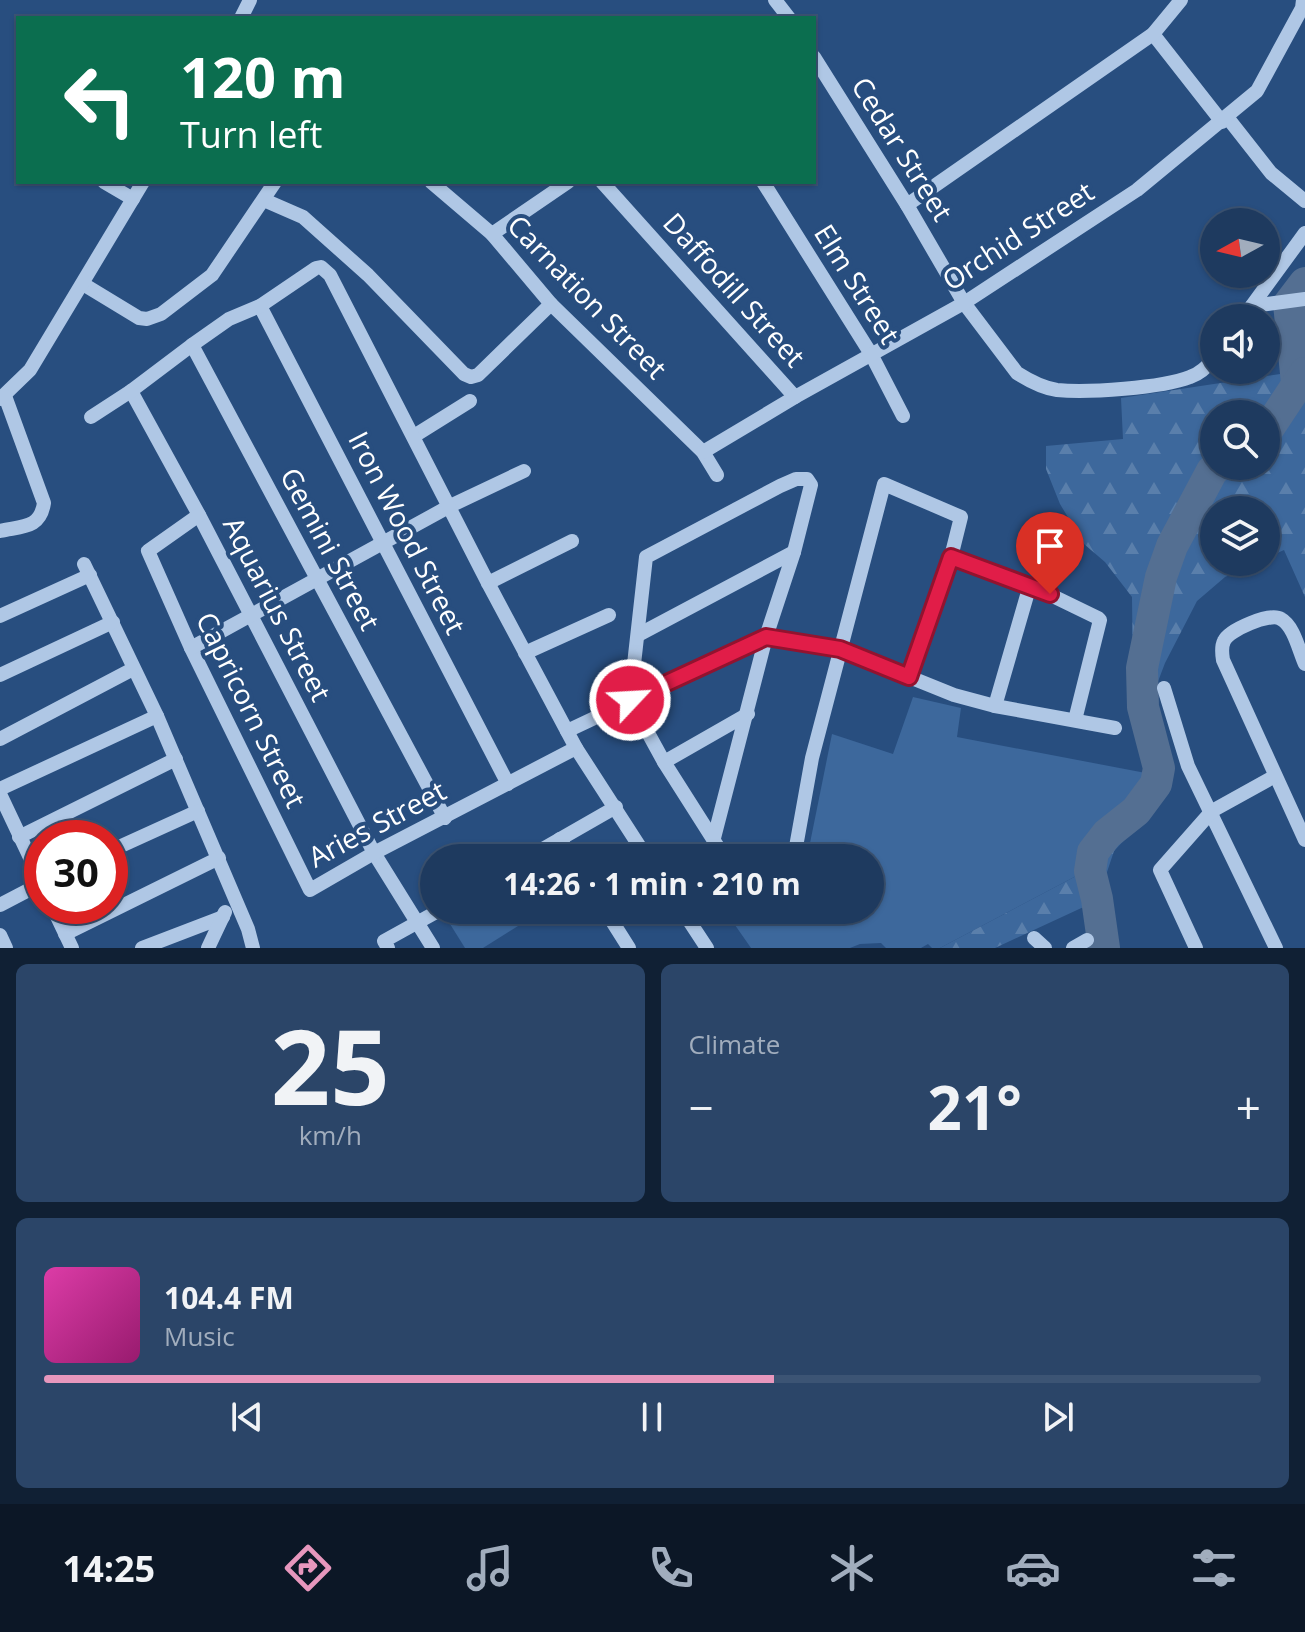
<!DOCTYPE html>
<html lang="en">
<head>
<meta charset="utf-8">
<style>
  body { margin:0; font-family:"Open Sans",sans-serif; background:#2b4568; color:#f1f3f6; height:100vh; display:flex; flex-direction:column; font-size:30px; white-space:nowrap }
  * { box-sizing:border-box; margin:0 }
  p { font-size:26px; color:#a1adbd }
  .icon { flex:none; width:44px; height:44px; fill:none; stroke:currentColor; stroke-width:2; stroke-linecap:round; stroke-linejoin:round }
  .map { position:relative; height:948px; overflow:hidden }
  .panel { display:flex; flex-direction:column; gap:16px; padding:16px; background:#102034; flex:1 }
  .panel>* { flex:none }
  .banner { position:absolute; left:16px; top:16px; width:800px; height:168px; border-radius:0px; box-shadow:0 2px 6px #0004,0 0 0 2px #3c5474; background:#0b6e4f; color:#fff; overflow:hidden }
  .needle { width:52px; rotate:262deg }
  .tools { position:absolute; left:1200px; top:208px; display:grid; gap:16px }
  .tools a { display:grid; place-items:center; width:80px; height:80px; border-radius:50%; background:#1e3a5f; box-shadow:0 2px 6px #0004,0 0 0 2px #3c5474; font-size:40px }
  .speed { position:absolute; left:24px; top:820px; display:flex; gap:16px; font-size:40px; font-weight:700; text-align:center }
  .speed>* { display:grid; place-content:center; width:104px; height:104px; border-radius:50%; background:#1e3a5f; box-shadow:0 2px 6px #0004,0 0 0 2px #3c5474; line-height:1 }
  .speed .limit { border:12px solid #d22; background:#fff; color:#111 }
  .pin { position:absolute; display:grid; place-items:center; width:68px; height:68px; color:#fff; margin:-82px -34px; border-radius:50% 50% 50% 0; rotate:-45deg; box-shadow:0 0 8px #0007 }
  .pin .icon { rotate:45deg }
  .me { position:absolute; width:88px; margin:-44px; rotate:65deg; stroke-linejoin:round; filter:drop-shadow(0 0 6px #0008) }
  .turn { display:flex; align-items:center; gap:28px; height:168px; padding:0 32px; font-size:36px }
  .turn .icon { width:104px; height:104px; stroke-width:2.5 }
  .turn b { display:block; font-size:56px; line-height:68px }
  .big { font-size:60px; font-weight:700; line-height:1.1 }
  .panel .widget { flex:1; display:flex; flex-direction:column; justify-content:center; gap:12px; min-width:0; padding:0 28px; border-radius:12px; background:#2b4568 }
  .panel .dial { align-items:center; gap:0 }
  .dial b { font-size:104px; line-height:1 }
  .song { display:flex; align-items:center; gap:24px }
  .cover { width:96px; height:96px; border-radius:12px; background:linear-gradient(135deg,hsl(320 70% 55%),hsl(320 70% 35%)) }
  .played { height:8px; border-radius:4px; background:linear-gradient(90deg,#e797bd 60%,#3c5474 60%) }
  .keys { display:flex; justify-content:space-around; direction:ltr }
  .heat { display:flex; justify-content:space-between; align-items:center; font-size:44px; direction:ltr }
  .panel .tiles { flex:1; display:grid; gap:16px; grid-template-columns:1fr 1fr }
  .widget:last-child { grid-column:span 2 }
  .trip { position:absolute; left:420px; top:844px; width:464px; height:80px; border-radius:40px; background:#1e3a5f; box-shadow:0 2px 6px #0004,0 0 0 2px #3c5474; font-weight:700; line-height:80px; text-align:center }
  .tabs { display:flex; height:128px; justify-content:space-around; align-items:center; background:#0c1726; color:#a1adbd }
  .tabs .icon { width:56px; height:56px }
  .tabs .active { color:#e797bd }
  .tabs b { font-size:36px; color:#f1f3f6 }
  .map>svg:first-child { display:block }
  .green { fill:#3d689c }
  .forest { fill:url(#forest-firs); fill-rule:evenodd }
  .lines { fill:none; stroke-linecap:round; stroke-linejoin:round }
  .river { stroke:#546f92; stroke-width:32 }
  .minor { stroke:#afc7e5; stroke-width:14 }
  .route-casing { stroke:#92132f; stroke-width:20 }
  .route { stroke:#e11d48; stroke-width:14 }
  .labels { text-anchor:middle; stroke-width:8; stroke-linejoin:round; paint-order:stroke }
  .street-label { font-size:28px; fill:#fff; stroke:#284e7f }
</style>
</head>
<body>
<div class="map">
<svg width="1305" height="948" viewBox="0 0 1305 948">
  <defs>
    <pattern id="forest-firs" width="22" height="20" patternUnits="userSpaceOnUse" patternTransform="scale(2)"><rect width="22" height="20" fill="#3d689c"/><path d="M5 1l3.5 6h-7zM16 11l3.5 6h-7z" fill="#5a7fab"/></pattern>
  </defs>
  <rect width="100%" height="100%" fill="#284e7f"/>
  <g class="green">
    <path d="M 913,697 L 961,708 L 957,737 L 1151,774 C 1131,807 1084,833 1080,874 L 940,948 L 932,948 L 928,944 L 921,948 L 886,948 L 881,943 L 860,944 L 850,948 L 751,948 L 728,915 L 738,910 L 870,910 L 870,858 L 807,858 L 832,734 L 893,754 Z"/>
    <path d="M 456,910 L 531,910 L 534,916 L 483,948 L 465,948 L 445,916 Z"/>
  </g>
  <path class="forest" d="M 1305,361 L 1305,597 L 1284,550 L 1266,558 L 1266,510 L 1214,510 L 1214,562 L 1258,562 L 1225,577 L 1197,601 L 1165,663 L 1154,692 L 1174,769 L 1160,802 L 1114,851 L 1106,875 L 1109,898 L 1090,904 L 995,948 L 940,948 L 1080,874 C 1085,833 1130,808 1151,774 L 1137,717 L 1133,681 L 1132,597 L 1105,562 L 1084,544 L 1060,504 L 1046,469 L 1046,446 L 1123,439 L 1121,398 L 1294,372 ZM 1214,414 L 1266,414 L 1266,466 L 1214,466 Z"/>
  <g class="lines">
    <g class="river">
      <path d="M 1297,383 L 1289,304 L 1305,283"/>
      <path d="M 1266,432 L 1305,373"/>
      <path d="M 1104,948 L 1097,899 L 1090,871 L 1093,852 L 1107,834 L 1136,811 L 1156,784 L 1159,768 L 1143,707 L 1142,668 L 1161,577 L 1172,546 L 1212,471 L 1218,466"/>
    </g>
    <g class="minor">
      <path d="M 775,0 L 789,18"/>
      <path d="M 241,18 L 250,0"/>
      <path d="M 1153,34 L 1222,122"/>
      <path d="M 814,57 L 907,205 L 964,303 L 1017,373 C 1028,380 1043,388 1057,390 C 1087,393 1162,388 1190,377 C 1199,374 1208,366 1214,358"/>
      <path d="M 1227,117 L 1271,173 L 1305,201"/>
      <path d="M 104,182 L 133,199"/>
      <path d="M 431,182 L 492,234 L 551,304 L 703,452 L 717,475"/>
      <path d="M 602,182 L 795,397"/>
      <path d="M 763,182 L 871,354 L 903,416"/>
      <path d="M 264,200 L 303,217 L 368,275 L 464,374 L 471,377 L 478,375 L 551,304"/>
      <path d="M 907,205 L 1153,34 L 1181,0"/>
      <path d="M 492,234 L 568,182"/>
      <path d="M 83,284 L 139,318 L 147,319 L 161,314 L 212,275 L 275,182"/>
      <path d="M 260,306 L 508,784"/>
      <path d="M 1252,306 L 1305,299"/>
      <path d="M 1243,318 L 1305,233"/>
      <path d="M 131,391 L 199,515 L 374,853 L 433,948"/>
      <path d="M 0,399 L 30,370 L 143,182"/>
      <path d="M 91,417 L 131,391 L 192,345"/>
      <path d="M 414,436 L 470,401"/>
      <path d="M 703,452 L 795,397 L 964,303 L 1137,190 L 1257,91 L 1302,8 L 1303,0"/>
      <path d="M 199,515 L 148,551 L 191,648 L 310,890 L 374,853 L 576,748"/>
      <path d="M 0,531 C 22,526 40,529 44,503 L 5,396"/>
      <path d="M 84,564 L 157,716 L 248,929 L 253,948"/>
      <path d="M 488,583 L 572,541"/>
      <path d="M 0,616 L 90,575"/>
      <path d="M 638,635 L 794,552"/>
      <path d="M 191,648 L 450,506 L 524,471"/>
      <path d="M 525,653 L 609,615"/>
      <path d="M 1305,664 C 1299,651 1294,626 1281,619 C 1270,612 1229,630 1224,641 C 1221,647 1222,654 1223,660 L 1305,840"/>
      <path d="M 0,675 L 113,622"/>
      <path d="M 909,677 L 951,557 L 1030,585 L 1098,618 L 1100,620 L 1075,720"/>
      <path d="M 1164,688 L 1188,766 L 1276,948"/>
      <path d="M 995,706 L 1030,585"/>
      <path d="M 567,731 L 766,637 L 794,552 L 811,485 L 807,479 L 796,479 L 780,486 L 646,557 L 630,700 L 664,762 L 725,858"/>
      <path d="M 0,739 L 133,669"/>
      <path d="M 664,762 L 748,714"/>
      <path d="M 0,789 L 157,716"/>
      <path d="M 0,794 L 42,883"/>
      <path d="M 445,818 L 192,345 L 229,319 L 260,306 L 316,268 L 321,267 L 330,275 L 488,583 L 576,748 L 647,858"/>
      <path d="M 19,837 L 176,759"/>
      <path d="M 714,838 L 766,637 L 840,649 L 954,695 L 995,706 L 1115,728"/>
      <path d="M 560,839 L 572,858"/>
      <path d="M 110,851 L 198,811"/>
      <path d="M 527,858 L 616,807"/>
      <path d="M 794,858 L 812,758 L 884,484 L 961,517 L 951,557"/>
      <path d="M 0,905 L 42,883"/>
      <path d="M 52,906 L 72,948"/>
      <path d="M 605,910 L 629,948"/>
      <path d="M 682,910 L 707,948"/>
      <path d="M 65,934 L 219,858"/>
      <path d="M 0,935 L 6,948"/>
      <path d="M 1034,938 L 1045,948"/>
      <path d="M 142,948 L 223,917"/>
      <path d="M 208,948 L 225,912"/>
      <path d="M 388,948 L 384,941 L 440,910"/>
      <path d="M 1073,948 L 1087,940"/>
      <path d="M 1196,948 L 1160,870 L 1212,811 L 1275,776"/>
    </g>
  </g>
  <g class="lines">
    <g class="route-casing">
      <path id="route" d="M 630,700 L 766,637 L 840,649 L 909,677 L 951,557 L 1050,594"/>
    </g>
    <use href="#route" class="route"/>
  </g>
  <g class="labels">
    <g class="street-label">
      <text transform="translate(902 149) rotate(58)" y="10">Cedar Street</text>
      <text transform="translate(1018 236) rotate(-33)" y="10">Orchid Street</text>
      <text transform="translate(857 284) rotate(58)" y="10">Elm Street</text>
      <text transform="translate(734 290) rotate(48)" y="10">Daffodill Street</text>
      <text transform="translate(587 297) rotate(46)" y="10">Carnation Street</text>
      <text transform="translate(407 533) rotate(63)" y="10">Iron Wood Street</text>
      <text transform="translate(330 549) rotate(62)" y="10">Gemini Street</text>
      <text transform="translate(277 609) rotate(63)" y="10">Aquarius Street</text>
      <text transform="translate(251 710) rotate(64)" y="10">Capricorn Street</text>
      <text transform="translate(377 824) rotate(-28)" y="10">Aries Street</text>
    </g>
  </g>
</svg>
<div class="tools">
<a><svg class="needle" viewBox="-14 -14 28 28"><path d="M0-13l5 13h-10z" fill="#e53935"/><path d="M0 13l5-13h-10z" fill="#a1adbd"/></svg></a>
<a><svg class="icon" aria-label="sound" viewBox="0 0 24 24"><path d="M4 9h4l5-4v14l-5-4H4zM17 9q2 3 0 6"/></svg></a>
<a><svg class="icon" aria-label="search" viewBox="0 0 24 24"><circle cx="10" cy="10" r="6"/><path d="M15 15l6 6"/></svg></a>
<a><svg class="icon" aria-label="layers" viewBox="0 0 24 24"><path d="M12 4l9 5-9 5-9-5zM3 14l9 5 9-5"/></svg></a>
</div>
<div class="speed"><div class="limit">30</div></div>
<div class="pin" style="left:1050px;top:594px;background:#d93025"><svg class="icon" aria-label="arrive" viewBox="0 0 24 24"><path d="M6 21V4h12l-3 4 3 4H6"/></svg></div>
<svg class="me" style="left:630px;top:700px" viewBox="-20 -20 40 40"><circle r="17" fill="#e11d48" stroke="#fff" stroke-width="3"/><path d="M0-11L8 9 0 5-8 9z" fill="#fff"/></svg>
<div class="trip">14:26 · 1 min · 210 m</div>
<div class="banner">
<div class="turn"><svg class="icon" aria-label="left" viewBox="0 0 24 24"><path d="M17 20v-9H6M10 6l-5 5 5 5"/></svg><div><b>120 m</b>Turn left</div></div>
</div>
</div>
<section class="panel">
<div class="tiles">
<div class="widget dial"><b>25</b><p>km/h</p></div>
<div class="widget"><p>Climate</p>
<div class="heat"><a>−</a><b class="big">21°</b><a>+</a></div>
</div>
<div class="widget">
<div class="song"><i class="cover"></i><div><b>104.4 FM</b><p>Music</p></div></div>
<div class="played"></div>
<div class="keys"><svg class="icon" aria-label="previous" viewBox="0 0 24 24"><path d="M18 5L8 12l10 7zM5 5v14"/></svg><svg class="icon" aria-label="pause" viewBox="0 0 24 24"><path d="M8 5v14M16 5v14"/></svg><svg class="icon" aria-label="next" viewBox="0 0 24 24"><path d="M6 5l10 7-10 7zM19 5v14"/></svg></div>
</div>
</div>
</section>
<nav class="tabs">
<b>14:25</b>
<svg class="icon active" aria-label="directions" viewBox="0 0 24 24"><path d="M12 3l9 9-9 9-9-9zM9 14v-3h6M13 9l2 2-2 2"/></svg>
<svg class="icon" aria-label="music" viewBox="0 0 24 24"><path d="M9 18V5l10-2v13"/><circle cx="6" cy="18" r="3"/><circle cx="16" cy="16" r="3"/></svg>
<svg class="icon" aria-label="phone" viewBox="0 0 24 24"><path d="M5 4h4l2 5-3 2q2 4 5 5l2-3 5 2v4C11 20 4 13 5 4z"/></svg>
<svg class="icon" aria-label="climate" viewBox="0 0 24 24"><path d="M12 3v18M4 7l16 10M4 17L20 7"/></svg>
<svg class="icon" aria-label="car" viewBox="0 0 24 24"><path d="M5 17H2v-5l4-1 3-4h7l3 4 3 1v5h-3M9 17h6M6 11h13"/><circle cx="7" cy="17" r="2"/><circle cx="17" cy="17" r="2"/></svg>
<svg class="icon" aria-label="filters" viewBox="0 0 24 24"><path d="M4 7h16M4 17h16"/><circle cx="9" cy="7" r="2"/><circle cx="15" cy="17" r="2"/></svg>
</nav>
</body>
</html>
